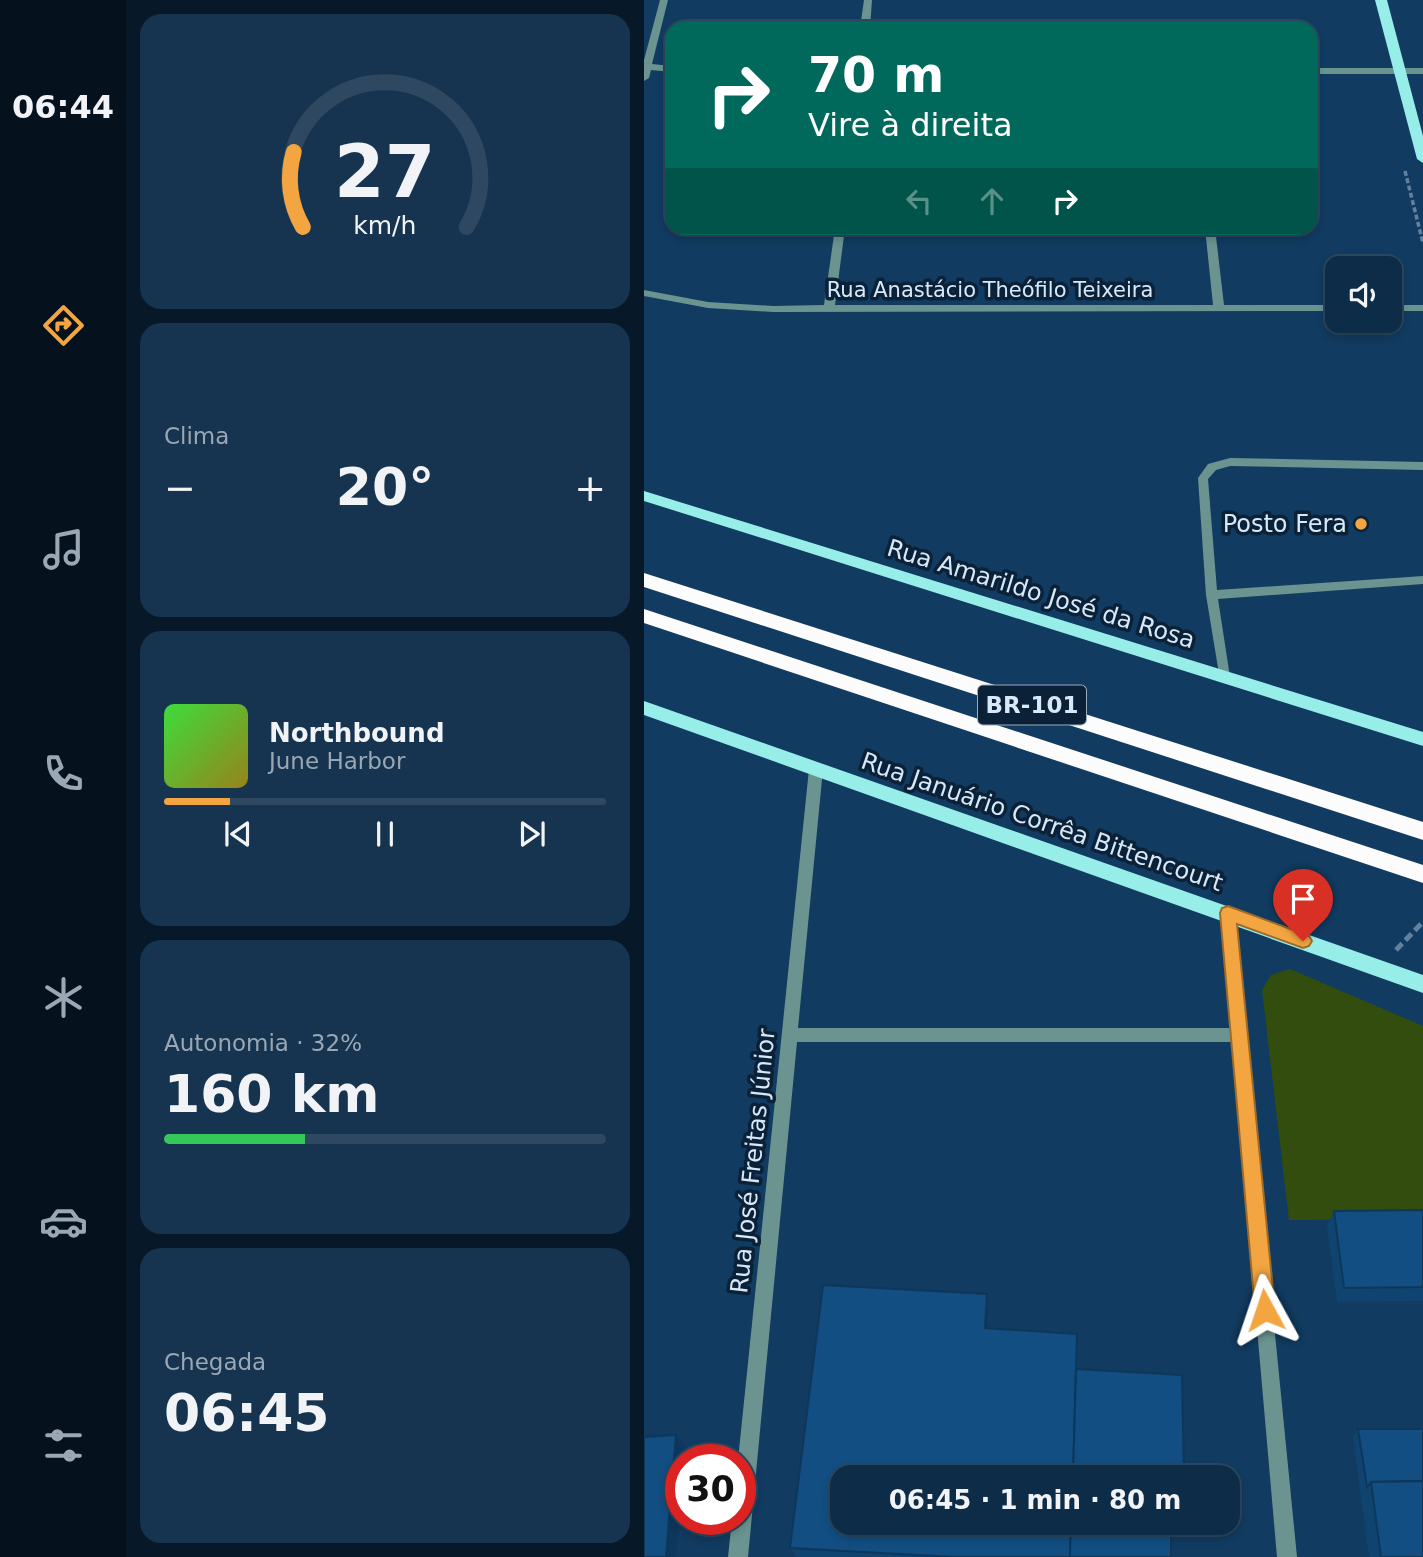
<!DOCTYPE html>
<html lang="pt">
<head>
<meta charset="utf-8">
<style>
  body { margin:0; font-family:"DejaVu Sans",sans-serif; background:#16344f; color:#f1f3f6; height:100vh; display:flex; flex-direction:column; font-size:26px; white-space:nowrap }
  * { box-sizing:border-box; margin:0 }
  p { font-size:23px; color:#9aa7b4 }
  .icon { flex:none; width:38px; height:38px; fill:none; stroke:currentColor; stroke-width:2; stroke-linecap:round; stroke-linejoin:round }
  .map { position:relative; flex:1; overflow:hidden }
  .details { display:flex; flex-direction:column; gap:14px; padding:14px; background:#071828; width:518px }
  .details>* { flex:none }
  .top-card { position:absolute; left:21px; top:21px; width:653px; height:214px; border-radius:21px; box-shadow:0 4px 10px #0003,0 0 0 2px #2d4860; background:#00695c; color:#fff; overflow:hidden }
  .fabs { position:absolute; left:681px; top:256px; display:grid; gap:14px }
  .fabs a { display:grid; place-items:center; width:77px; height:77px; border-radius:14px; background:#0d2c48; box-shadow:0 4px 10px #0003,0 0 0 2px #2d4860; font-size:35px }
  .speed { position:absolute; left:21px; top:1444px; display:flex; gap:14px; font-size:35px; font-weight:700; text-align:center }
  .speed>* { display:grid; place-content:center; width:91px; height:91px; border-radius:50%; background:#0d2c48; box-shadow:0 4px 10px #0003,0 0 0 2px #2d4860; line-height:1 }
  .speed .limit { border:10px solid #d22; background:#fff; color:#111 }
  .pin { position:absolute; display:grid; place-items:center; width:60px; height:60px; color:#fff; margin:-72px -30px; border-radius:50% 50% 50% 0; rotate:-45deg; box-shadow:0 0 7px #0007 }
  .pin .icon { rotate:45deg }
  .me { position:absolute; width:77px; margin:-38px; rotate:355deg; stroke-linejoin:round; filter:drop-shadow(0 0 5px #0008) }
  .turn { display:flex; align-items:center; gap:24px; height:147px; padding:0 28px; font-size:32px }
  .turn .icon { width:91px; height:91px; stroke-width:2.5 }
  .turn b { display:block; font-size:49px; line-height:60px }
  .lanes { display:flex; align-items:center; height:66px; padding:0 28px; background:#0003; justify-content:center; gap:35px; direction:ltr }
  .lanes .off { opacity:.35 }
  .big { font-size:52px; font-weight:800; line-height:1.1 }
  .details .card { flex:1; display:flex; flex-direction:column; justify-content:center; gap:10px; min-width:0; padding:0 24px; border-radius:21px; background:#16344f }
  .details .dial { align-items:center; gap:0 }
  .dial svg { height:182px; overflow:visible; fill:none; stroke:#2d4860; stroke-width:7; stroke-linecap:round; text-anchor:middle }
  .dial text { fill:#f1f3f6; stroke:none }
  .song { display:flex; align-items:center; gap:21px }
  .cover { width:84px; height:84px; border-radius:10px; background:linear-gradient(135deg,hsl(120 70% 55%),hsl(50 70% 35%)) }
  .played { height:7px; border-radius:4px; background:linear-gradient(90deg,#f2a541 15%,#2d4860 15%) }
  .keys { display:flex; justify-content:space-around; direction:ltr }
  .heat { display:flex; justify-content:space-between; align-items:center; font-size:38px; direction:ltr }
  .charge { height:10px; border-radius:5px; background:linear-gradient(90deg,#34c759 32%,#2d4860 0) }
  .trip { position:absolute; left:186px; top:1465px; width:410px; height:70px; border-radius:21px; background:#0d2c48; box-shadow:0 4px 10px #0003,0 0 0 2px #2d4860; font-weight:800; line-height:70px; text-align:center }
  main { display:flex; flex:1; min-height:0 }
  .tabs { display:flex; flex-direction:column; width:126px; justify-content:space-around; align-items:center; background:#05121d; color:#9aa7b4 }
  .tabs .icon { width:49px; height:49px }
  .tabs .on { color:#f2a541 }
  .tabs b { font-size:32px; color:#f1f3f6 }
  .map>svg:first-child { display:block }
  .green { fill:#334d0e }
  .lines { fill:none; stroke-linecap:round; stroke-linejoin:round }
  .path-far1 { stroke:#62819e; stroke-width:3.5; stroke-dasharray:5 2.5; stroke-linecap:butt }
  .path { stroke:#62819e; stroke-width:5; stroke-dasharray:9 4.5; stroke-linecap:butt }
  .service { fill:#6b9490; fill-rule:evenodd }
  .minor { fill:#6b9490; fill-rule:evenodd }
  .primary { fill:#97eee8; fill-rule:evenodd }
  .motorway { fill:#fcfcfc; fill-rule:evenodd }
  .wall { fill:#0f4370 }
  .shaded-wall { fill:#0d375b }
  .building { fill:#124e82; stroke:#0d375b; stroke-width:2 }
  .route { fill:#f2a541; stroke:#9d6b2a; stroke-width:2 }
  .poi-dot { fill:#f2a541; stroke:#0b2137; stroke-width:2.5 }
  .labels { text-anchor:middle; stroke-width:7; stroke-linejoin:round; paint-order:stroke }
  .far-street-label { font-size:21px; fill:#d7e8f9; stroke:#0b2137 }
  .shield { fill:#0b2137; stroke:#9aacbf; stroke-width:2 }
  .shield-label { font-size:23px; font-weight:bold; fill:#d7e8f9 }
  .poi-label { font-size:24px; fill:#d7e8f9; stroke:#0b2137; text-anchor:end }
  .street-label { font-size:24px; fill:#d7e8f9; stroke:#0b2137 }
</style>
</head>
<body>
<main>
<nav class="tabs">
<b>06:44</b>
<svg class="icon on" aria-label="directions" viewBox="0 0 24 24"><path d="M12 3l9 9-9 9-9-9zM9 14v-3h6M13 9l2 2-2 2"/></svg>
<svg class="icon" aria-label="music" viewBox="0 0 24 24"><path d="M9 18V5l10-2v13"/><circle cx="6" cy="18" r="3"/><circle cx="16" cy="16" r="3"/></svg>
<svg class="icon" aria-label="phone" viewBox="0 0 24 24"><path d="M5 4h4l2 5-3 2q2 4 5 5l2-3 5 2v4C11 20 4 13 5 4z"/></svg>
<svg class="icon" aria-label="climate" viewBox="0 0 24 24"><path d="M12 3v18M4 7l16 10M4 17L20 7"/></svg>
<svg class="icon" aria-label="car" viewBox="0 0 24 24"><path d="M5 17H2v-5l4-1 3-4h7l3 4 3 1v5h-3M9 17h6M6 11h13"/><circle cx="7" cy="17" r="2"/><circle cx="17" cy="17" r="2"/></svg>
<svg class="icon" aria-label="filters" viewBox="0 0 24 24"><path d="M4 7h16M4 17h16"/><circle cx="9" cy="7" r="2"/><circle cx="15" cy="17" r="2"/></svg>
</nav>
<section class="details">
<div class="card dial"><svg viewBox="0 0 100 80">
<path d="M14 69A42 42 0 1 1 86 69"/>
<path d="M14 69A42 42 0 0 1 10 36" stroke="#f2a541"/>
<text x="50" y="56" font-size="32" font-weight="700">27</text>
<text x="50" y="72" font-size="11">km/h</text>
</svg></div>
<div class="card"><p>Clima</p>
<div class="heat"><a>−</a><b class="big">20°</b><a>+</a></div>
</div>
<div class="card">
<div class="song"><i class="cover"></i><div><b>Northbound</b><p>June Harbor</p></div></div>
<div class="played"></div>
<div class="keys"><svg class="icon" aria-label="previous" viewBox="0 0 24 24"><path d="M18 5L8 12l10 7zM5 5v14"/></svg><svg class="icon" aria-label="pause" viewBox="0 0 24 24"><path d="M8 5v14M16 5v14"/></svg><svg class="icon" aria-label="next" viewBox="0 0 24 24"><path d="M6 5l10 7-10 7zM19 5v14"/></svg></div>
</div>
<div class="card"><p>Autonomia · 32%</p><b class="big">160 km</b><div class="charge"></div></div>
<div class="card"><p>Chegada</p><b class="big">06:45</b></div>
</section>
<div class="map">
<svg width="779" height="1557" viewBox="0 0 779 1557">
  <rect width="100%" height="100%" fill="#113b60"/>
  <path class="green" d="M 646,969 L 779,1026 L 779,1219 L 645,1220 L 618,990 L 627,975 Z"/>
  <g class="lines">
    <path class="path-far1" d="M 761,171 L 779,243"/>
    <path class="path" d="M 752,950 L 779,922"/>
    <path class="service" d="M 586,458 L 779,462 L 779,470 L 586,466 L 572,470 L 564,479 L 573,590 L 779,576 L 779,584 L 574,599 L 586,677 L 584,680 L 576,680 L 562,595 L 554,478 L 564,464 Z"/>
    <g class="minor">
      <path d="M 16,0 L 24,0 L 8,64 L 28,66 L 28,72 L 7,70 L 5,78 L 0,81 L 0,60 Z"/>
      <path d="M 220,0 L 228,0 L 226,28 L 216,28 Z"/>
      <rect x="667" y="68" width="112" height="6"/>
      <path d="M 191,228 L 201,228 L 191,305 L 569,305 L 561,228 L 571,228 L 580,305 L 693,305 L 693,311 L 129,312 L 64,308 L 0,296 L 0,290 L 64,302 L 129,306 L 180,305 Z"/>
      <rect x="746" y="305" width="33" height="6"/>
      <path d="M 172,763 L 177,765 L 179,769 L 154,1028 L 587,1028 L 577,913 L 579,908 L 584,907 L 589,908 L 653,1557 L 633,1557 L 588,1042 L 153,1042 L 104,1557 L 84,1557 L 88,1519 L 96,1519 L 96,1460 L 94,1460 L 165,769 L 167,765 Z"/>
    </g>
    <g class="primary">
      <path d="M 731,0 L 743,0 L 779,136 L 779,163 L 773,159 Z"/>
      <path d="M 0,491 L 779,732 L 779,746 L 0,501 Z"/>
      <path d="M 0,701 L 779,975 L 779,993 L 0,715 Z"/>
    </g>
    <g class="motorway">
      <path d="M 0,573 L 779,822 L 779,840 L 0,587 Z"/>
      <path d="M 0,609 L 779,865 L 779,883 L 0,623 Z"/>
    </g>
  </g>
  <g class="wall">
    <path d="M 779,1210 L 779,1301 L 693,1302 L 683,1226 L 690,1211 Z"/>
    <path d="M 179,1285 L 343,1294 L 344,1311 L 343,1328 L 433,1334 L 432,1372 L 432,1369 L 538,1375 L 540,1477 L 198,1477 L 198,1522 L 527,1522 L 527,1557 L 153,1557 L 146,1548 Z"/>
    <path d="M 714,1429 L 779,1557 L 725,1557 L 709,1437 Z"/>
  </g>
  <g class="shaded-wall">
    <path d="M 343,1294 L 344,1311 L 342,1344 L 341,1328 Z"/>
    <path d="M 32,1435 L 41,1446 L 40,1460 L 37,1460 L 37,1497 L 32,1557 L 22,1557 Z"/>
  </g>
  <g class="building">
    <path d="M 779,1210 L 779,1287 L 700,1288 L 690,1211 Z"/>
    <path d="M 179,1285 L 343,1294 L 341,1328 L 433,1334 L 429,1477 L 198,1477 L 198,1522 L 427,1522 L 426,1557 L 311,1557 L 146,1548 Z"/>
    <path d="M 432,1369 L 538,1375 L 540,1477 L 429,1477 Z"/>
    <path d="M 714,1429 L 779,1429 L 779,1481 L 727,1482 L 723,1487 Z"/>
    <path d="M 32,1435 L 22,1557 L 0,1557 L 0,1437 Z"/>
    <path d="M 779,1481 L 779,1557 L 737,1557 L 727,1482 Z"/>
    <path d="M 427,1522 L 527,1522 L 527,1557 L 426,1557 Z"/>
  </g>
  <path class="route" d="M 584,906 L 665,936 L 668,941 L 665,946 L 659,948 L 593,924 L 631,1310 L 628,1317 L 621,1319 L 614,1317 L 611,1310 L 576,913 L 578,908 Z"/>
  <circle class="poi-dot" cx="717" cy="524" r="7"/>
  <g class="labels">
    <g class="far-street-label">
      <text x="346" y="297">Rua Anastácio Theófilo Teixeira</text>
    </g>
    <rect class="shield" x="334" y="685.5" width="108" height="39" rx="5"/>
    <g class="shield-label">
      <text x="388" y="713">BR-101</text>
    </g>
    <g class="poi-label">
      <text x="703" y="532">Posto Fera</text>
    </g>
    <g class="street-label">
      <text transform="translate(397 594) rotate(17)" y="8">Rua Amarildo José da Rosa</text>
      <text transform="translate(398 822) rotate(19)" y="8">Rua Januário Corrêa Bittencourt</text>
      <text transform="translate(109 1161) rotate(-84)" y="8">Rua José Freitas Júnior</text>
    </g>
  </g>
</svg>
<div class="fabs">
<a><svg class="icon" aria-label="sound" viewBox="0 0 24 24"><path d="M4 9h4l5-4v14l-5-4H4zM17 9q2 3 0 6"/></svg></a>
</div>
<div class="speed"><div class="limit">30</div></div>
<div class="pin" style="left:659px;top:941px;background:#d93025"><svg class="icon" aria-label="arrive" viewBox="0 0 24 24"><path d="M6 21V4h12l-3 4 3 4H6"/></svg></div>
<svg class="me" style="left:621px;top:1310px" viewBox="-20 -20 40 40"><path d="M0-17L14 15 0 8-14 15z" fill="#f2a541" stroke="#fff" stroke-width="4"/></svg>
<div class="trip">06:45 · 1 min · 80 m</div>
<div class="top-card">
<div class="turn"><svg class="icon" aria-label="right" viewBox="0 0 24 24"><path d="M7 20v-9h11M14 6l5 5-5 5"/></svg><div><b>70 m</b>Vire à direita</div></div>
<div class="lanes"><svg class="icon off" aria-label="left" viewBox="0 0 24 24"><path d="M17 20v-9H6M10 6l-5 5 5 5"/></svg><svg class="icon off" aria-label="ahead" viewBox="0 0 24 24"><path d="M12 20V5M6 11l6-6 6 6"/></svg><svg class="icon" aria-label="right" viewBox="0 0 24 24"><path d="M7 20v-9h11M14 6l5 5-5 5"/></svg></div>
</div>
</div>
</main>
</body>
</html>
